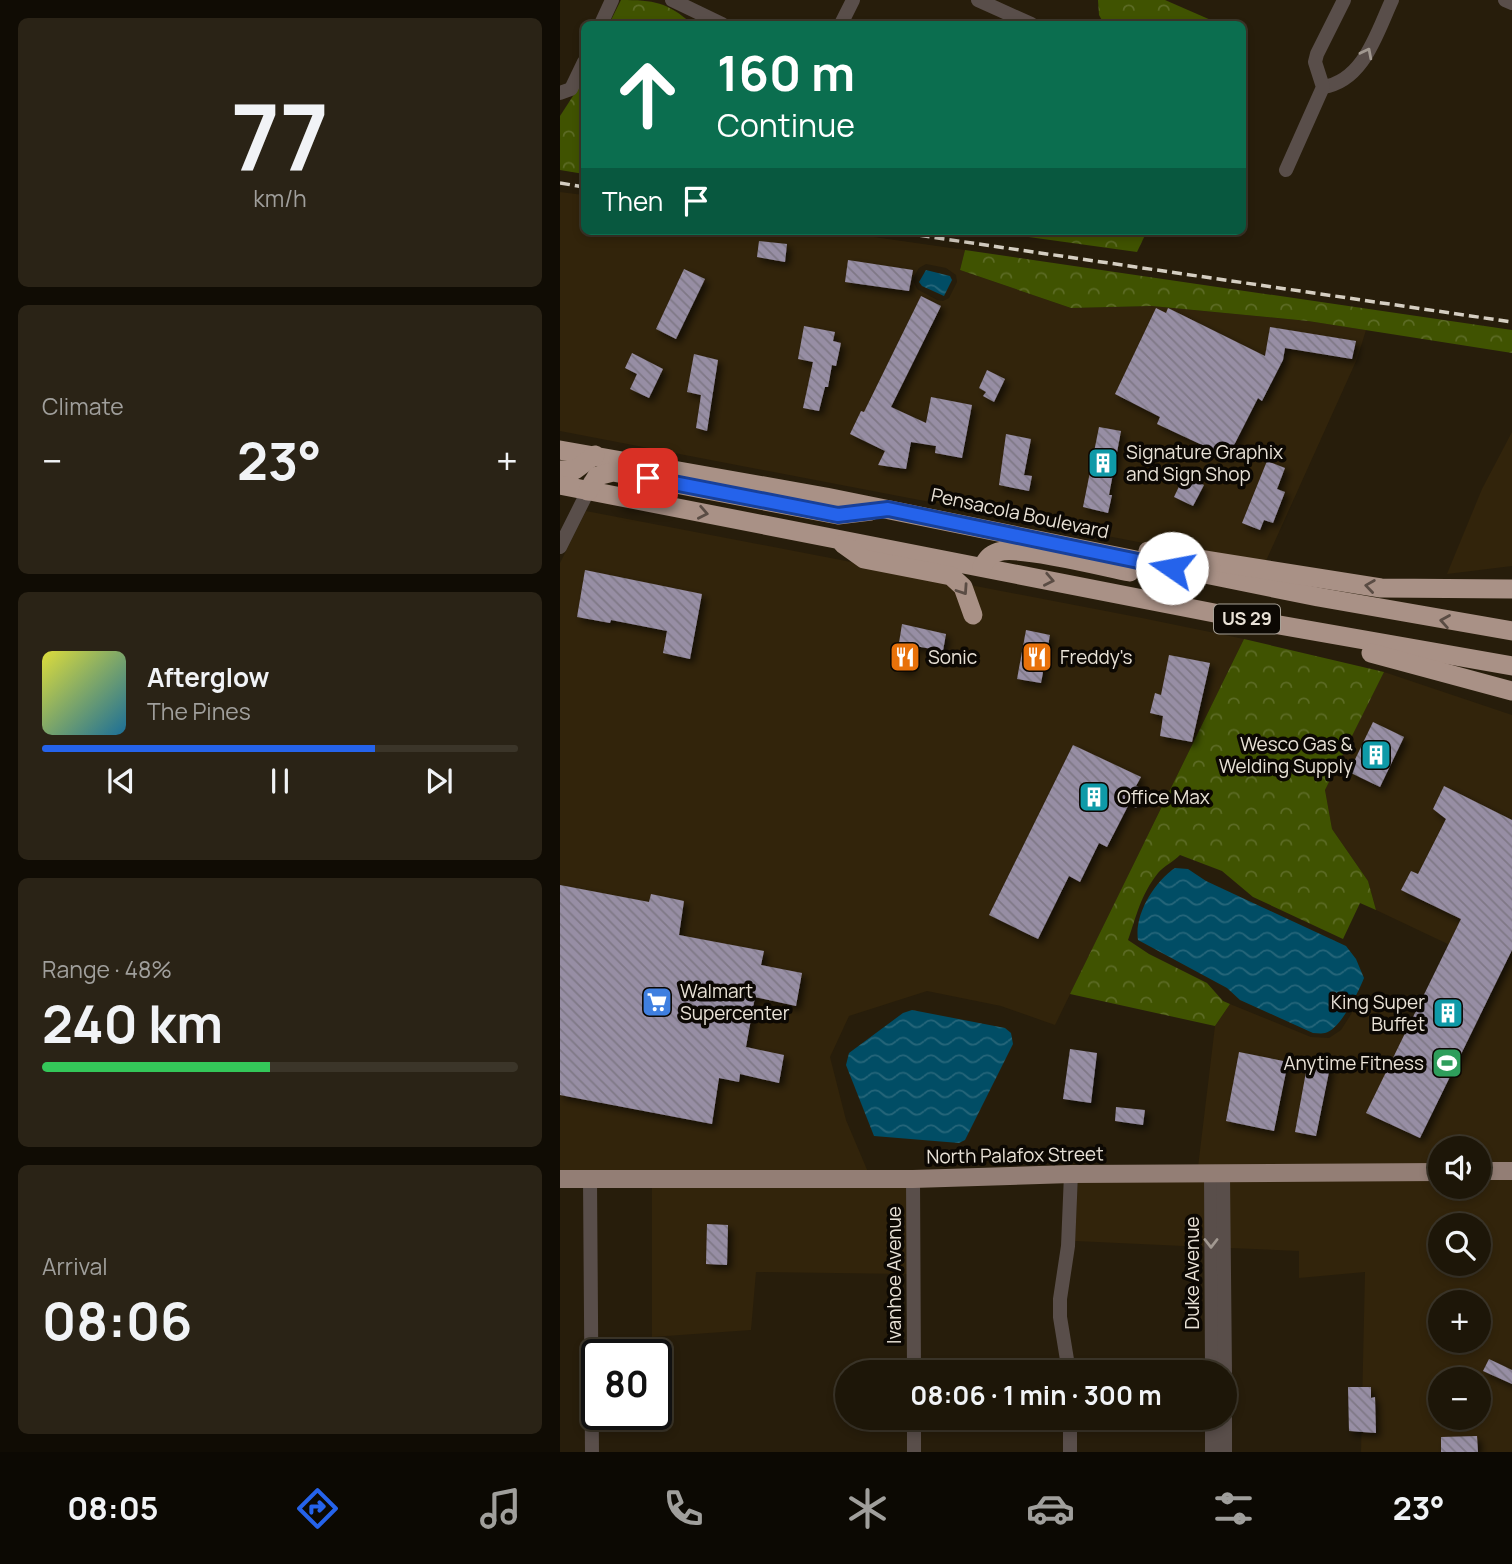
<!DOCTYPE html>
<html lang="en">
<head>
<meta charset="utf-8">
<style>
  body { margin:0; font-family:Manrope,sans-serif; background:#2a2316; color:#f1f3f6; height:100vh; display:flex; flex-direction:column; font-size:26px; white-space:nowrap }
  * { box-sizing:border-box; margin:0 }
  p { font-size:23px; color:#a09f9c }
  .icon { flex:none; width:38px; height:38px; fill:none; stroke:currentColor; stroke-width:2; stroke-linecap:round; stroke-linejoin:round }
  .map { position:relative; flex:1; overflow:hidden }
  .sheet { display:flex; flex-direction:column; gap:18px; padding:18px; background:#100c04; width:560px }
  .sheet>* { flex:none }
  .guide { position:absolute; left:21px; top:21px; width:665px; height:214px; border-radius:10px; box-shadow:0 4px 10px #0003,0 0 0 2px #3b3529; background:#0b6e4f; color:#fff; overflow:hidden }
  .fabs { position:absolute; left:868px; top:1136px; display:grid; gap:14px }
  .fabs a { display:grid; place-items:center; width:63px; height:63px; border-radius:50%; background:#1d1608; box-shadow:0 4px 10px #0003,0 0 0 2px #3b3529; font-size:35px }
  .speed { position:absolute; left:21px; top:1339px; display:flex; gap:14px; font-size:35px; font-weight:700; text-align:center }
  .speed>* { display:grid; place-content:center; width:91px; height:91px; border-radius:50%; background:#1d1608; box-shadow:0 4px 10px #0003,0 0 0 2px #3b3529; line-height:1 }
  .speed .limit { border:4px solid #111; border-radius:10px; background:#fff; color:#111 }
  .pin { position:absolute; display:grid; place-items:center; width:60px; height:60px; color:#fff; margin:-30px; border-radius:14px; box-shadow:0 4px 10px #0006 }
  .me { position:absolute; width:77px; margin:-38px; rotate:282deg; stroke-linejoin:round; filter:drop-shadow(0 0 5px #0008) }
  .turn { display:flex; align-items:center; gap:24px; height:147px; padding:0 21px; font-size:32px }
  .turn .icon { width:91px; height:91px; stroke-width:2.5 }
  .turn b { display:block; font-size:49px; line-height:60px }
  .then { display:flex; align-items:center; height:66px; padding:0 21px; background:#0003; gap:14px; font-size:26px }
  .big { font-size:52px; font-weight:700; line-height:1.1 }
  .sheet .card { flex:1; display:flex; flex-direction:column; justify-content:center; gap:10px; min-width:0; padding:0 24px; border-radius:10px; background:#2a2316 }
  .sheet .dial { align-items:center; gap:0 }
  .dial b { font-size:91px; line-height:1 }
  .song { display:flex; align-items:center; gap:21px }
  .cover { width:84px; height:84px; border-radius:10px; background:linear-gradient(135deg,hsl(60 70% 55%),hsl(200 70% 35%)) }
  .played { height:7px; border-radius:4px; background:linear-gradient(90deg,#2563eb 70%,#3b3529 70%) }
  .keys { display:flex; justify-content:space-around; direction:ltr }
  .heat { display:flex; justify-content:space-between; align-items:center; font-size:38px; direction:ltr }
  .charge { height:10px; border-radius:5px; background:linear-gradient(90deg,#34c759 48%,#3b3529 0) }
  .trip { position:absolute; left:275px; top:1360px; width:402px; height:70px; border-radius:35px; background:#1d1608; box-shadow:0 4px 10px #0003,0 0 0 2px #3b3529; font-weight:700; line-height:70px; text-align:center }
  .dock { display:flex; height:112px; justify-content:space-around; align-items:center; background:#0c0903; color:#a09f9c }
  .dock .icon { width:49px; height:49px }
  .dock .current { color:#2563eb }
  .dock b { font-size:32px; color:#f1f3f6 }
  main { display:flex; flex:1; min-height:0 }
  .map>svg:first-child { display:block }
  .built { fill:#32240b; fill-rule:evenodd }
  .forest { fill:url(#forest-crowns) }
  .water { fill:url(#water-waves) }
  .building { fill:url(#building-back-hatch); filter:url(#shadow) }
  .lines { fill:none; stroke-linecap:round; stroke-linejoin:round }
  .minor { stroke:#594e4a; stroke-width:14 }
  .major { stroke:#937e75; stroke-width:18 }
  .highway { stroke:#a99186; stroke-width:19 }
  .rail { stroke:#d5cec2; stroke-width:3.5; stroke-dasharray:10 5; stroke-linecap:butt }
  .oneway { stroke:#a19890 }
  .oneway2 { stroke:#5a4c44 }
  .route-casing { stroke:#184099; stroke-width:18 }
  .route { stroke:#2563eb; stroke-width:12 }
  .labels { text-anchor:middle; stroke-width:7; stroke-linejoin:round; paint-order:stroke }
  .shield { fill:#0c0803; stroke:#a7a197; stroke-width:2 }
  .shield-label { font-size:18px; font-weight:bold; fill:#e9e2d7 }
  .poi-label { font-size:19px; fill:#e9e2d7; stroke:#0c0803; text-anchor:start }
  .street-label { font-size:19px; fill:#e9e2d7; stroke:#0c0803 }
</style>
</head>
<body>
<main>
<section class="sheet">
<div class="card dial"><b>77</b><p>km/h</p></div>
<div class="card"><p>Climate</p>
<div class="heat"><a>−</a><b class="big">23°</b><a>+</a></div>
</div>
<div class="card">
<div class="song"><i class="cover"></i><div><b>Afterglow</b><p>The Pines</p></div></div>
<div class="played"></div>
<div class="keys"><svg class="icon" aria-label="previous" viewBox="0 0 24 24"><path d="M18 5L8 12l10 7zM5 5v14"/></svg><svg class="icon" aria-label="pause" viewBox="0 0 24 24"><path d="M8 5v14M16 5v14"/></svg><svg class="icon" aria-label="next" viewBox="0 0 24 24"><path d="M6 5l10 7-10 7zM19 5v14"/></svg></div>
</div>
<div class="card"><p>Range · 48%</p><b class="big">240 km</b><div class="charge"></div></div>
<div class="card"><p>Arrival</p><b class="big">08:06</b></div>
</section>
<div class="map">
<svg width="952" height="1452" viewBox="0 0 952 1452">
  <defs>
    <pattern id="forest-crowns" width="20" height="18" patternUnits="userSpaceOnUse" patternTransform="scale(1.75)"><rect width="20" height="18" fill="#405301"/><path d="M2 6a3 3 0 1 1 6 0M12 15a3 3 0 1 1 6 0" fill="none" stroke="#5c6b25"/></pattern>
    <pattern id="water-waves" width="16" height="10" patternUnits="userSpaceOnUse" patternTransform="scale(1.75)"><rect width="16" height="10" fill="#014d65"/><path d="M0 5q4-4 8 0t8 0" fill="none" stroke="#26667a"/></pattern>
    <pattern id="building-back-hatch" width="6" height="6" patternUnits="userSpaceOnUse" patternTransform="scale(1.75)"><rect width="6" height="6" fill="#978ea4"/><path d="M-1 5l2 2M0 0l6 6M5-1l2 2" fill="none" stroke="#7f7886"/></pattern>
    <filter id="shadow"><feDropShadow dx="4" dy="4" stdDeviation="3.5" flood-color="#0009"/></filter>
  </defs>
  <rect width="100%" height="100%" fill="#271d0b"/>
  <g class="built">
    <path d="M 0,192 L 24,195 L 24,231 L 272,231 L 405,250 L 400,270 L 511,308 L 592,306 L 748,321 L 806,330 L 797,359 L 705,563 L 672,560 L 0,431 ZM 366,264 L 386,268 L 396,275 L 397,282 L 389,298 L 383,301 L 377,300 L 357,289 L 353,280 L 355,275 L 359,268 Z"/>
    <path d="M 952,432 L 952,566 L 887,574 L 922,489 Z"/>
    <path d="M 26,511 L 582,618 L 684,639 L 495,1025 L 441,1006 L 367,991 L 289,1016 L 270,1057 L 286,1120 L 308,1172 L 0,1173 L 0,563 Z"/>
    <path d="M 824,672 L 952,715 L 952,1165 L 919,1165 L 919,1148 L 880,1148 L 880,1166 L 638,1167 L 655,1026 L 670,1004 L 751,1037 L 769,1038 L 781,1030 L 802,997 L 861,1025 L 894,947 L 816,910 L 808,881 L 772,829 L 765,790 Z"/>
    <path d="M 919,1177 L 952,1177 L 952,1452 L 801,1452 L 805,1272 L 739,1278 L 739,1251 L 670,1248 L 670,1181 L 880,1178 L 880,1186 L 919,1186 ZM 880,1225 L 919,1225 L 919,1264 L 880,1264 ZM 880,1302 L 919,1302 L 919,1340 L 880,1340 ZM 880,1379 L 919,1379 L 919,1418 L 880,1418 Z"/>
    <path d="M 518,1180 L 644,1181 L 645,1247 L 515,1241 Z"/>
    <path d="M 92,1185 L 346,1185 L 347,1274 L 196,1272 L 191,1330 L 92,1337 Z"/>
  </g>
  <g class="forest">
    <path d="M 61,0 C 94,0 107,2 132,24 L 49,24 Z"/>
    <path d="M 538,0 L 605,0 L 660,24 L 544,24 L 539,15 Z"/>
    <path d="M 24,79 L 24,174 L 0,170 L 0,116 Z"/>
    <path d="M 425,231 L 587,231 L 577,252 Z"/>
    <path d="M 405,250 L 952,330 L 952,353 L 748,321 L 592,306 L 511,308 L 400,270 Z"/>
    <path d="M 684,639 L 824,672 L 765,790 L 772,829 L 808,881 L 816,910 L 800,903 L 783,939 L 693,897 L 662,871 L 620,855 C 613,862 604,866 598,873 C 580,896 577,915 568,940 L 589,954 L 647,983 L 663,1001 L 670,1004 L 655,1026 L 510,994 Z"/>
  </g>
  <g class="water">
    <path d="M 366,270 L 390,276 L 392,280 L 384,296 L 362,286 L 359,282 Z"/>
    <path d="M 615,868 L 628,869 L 646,881 L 786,946 L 796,959 L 804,978 C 799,991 780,1030 765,1033 C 761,1034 757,1033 753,1033 L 680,1000 L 667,988 L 578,940 C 574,915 594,882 615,868 Z"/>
    <path d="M 352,1010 L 445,1028 L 451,1033 L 453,1044 L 405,1140 L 399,1143 L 314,1136 L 286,1065 L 289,1053 L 343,1013 Z"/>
  </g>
  <g class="building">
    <path d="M 199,241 L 227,244 L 225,262 L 197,257 Z"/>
    <path d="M 288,260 L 353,270 L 349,291 L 285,282 Z"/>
    <path d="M 124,269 L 145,279 L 116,339 L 96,329 Z"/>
    <path d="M 361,296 L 381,306 L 331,407 L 366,423 L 371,397 L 412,405 L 402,458 L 375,453 L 376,446 L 351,442 L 346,469 L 318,465 L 325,451 L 290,434 L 301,411 L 304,412 Z"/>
    <path d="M 596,308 L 606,313 L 608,308 L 705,356 L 710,327 L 796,341 L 792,359 L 725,348 L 723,360 L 702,401 L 698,398 L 668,457 L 597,424 L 600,417 L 555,394 Z"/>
    <path d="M 244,326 L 275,332 L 273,341 L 281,343 L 276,366 L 272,365 L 268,387 L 265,387 L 259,411 L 243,408 L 253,362 L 238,359 Z"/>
    <path d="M 72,353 L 103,369 L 89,398 L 70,389 L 77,374 L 65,368 Z"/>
    <path d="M 134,354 L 158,360 L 147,431 L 136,428 L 141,395 L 127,392 Z"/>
    <path d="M 427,370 L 445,379 L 434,402 L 423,396 L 426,392 L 419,388 Z"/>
    <path d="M 539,427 L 561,431 L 549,495 L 552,495 L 548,513 L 523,507 Z"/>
    <path d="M 446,434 L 471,439 L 464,475 L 472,476 L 469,491 L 439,485 Z"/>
    <path d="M 707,461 L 725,468 L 717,489 L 725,492 L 713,523 L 704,520 L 700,530 L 682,523 Z"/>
    <path d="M 624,476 L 644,485 L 633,506 L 614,497 Z"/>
    <path d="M 25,570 L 142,594 L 130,659 L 103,653 L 107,631 L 51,620 L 50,623 L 17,617 Z"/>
    <path d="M 342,624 L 386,634 L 383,651 L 355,646 L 351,671 L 335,668 Z"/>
    <path d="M 466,630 L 490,635 L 481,683 L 457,679 Z"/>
    <path d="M 609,655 L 650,663 L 632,742 L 600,736 L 603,716 L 590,713 L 595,693 L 601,695 Z"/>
    <path d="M 813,722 L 844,737 L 820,787 L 789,772 Z"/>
    <path d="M 513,745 L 581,777 L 576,786 L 585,790 L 576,808 L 569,804 L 547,847 L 539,843 L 520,882 L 509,876 L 478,939 L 429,915 Z"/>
    <path d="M 884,786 L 952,820 L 952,950 L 860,1138 L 806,1113 L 901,919 L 841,890 L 851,871 L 858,874 L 886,819 L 873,809 Z"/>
    <path d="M 0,885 L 89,902 L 91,894 L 124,901 L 119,935 L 204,951 L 201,965 L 242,973 L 236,1006 L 195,997 L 186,1047 L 224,1055 L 219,1083 L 180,1074 L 179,1082 L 159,1078 L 152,1124 L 0,1095 Z"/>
    <path d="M 510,1049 L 537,1053 L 531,1103 L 503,1099 Z"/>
    <path d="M 679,1052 L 728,1062 L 714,1131 L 666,1121 Z"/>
    <path d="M 748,1061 L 770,1067 L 756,1136 L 735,1132 Z"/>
    <path d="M 556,1107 L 585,1110 L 583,1125 L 555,1121 Z"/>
    <path d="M 147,1224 L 168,1225 L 167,1265 L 146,1264 Z"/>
    <path d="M 929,1359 L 952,1370 L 952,1384 L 923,1371 Z"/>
    <path d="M 788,1387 L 811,1387 L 811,1398 L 815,1397 L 816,1433 L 789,1431 Z"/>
    <path d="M 917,1436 L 918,1452 L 881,1452 L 881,1437 Z"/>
  </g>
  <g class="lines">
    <g class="minor">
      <path d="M 112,0 L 162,24"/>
      <path d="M 418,0 L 471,24"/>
      <path d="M 945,0 L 952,3"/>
      <path d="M 41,24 L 52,0"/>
      <path d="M 281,24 L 293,0"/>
      <path d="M 763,87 C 804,81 817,32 832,0"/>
      <path d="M 0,93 L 11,89 L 24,62"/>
      <path d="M 726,170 L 763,87 L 755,62 L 757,54 L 784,0"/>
      <path d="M 0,547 L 28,491 L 30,482"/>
      <path d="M 651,1174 L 652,1372"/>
      <path d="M 663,1175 L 665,1372"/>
      <path d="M 353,1179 L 354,1372"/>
      <path d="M 30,1180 L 32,1452"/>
      <path d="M 509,1372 L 500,1317 L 500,1299 L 508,1246 L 511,1174"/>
      <path d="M 354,1418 L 354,1452"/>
      <path d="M 510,1418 L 510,1452"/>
      <path d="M 652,1418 L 652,1452"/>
      <path d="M 665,1418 L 665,1452"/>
    </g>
    <g class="major">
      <path d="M 919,1171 L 952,1171"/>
      <path d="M 0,1179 L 353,1179 L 511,1174 L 880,1172"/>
    </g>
    <g class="highway">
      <path d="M 0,450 L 266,497 L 758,597 L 952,631"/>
      <path d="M 0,470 L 15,470 L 35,455"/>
      <path d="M 0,485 L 685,619 L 952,666"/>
      <path d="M 28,491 L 37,476 L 53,472 L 278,515 L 311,511"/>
      <path d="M 283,544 L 304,559 L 391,576 L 403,587 L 413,615"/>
      <path d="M 588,551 L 821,588 L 952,589"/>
      <path d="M 422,567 C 427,559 429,555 438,552 C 459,545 544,567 570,572"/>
      <path d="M 811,653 L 952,691"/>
    </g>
    <g class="rail">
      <path d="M 0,183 L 24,187"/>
      <path d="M 330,231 L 952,322"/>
    </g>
  </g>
  <defs><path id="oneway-chevron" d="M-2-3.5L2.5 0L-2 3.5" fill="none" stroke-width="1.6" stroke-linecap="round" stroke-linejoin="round" transform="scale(1.75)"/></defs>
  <g class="oneway">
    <use href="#oneway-chevron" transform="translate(807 53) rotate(-63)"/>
    <use href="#oneway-chevron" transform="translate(651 1243) rotate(90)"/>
  </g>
  <g class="oneway2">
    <use href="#oneway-chevron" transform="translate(143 513) rotate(11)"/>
    <use href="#oneway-chevron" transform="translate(489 580) rotate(11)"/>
    <use href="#oneway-chevron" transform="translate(810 586) rotate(-172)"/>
    <use href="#oneway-chevron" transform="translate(403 590) rotate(56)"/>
    <use href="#oneway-chevron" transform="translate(885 621) rotate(-170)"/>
  </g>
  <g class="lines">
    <g class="route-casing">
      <path id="route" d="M 88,478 L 278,515 L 328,509 L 612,568"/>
    </g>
    <use href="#route" class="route"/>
  </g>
  <defs>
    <g id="building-square" transform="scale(1.575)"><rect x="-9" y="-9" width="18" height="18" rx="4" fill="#0f9aa8" stroke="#0c0803"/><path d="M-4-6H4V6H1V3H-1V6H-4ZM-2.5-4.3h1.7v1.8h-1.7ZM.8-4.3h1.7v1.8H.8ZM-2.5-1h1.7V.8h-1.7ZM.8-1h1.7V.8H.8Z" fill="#fff"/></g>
    <g id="restaurant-square" transform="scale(1.575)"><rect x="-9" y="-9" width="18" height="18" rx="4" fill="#e8710a" stroke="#0c0803"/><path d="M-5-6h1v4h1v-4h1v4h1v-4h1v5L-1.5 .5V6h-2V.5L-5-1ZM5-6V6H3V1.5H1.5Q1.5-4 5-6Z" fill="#fff"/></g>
    <g id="supermarket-square" transform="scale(1.575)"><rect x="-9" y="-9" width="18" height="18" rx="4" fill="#3f7fe0" stroke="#0c0803"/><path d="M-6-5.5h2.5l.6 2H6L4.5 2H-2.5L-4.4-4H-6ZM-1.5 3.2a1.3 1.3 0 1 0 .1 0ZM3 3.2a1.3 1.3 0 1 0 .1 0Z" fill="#fff"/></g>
    <g id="stadium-square" transform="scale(1.575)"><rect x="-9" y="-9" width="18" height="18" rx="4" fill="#2e9e5b" stroke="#0c0803"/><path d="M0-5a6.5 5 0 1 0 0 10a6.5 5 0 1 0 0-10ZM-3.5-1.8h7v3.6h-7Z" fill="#fff"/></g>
  </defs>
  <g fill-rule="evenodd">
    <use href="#building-square" x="543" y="463"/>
    <use href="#restaurant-square" x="345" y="657"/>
    <use href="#restaurant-square" x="477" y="657"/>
    <use href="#building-square" x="816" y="755"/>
    <use href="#building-square" x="534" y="797"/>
    <use href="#supermarket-square" x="97" y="1002"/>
    <use href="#building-square" x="888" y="1013"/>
    <use href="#stadium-square" x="887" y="1063"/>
  </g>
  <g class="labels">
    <rect class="shield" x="654" y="604.5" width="66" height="29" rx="5"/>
    <g class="shield-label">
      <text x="687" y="625">US 29</text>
    </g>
    <g class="poi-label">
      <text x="566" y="459">Signature Graphix<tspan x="566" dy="22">and Sign Shop</tspan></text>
      <text x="368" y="664">Sonic</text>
      <text x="500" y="664">Freddy's</text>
      <text x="793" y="751" text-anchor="end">Wesco Gas &amp;<tspan x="793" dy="22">Welding Supply</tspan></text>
      <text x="557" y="804">Office Max</text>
      <text x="120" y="998">Walmart<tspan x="120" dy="22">Supercenter</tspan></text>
      <text x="865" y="1009" text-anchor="end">King Super<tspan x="865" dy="22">Buffet</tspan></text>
      <text x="864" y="1070" text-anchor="end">Anytime Fitness</text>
    </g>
    <g class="street-label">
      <text transform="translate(460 513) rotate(12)" y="7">Pensacola Boulevard</text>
      <text transform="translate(455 1155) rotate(-1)" y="7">North Palafox Street</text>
      <text transform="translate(632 1273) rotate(-90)" y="7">Duke Avenue</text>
      <text transform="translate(334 1275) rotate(-90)" y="7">Ivanhoe Avenue</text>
    </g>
  </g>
</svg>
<div class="fabs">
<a><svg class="icon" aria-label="sound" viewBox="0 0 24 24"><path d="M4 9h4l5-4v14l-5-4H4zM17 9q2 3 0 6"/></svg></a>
<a><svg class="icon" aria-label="search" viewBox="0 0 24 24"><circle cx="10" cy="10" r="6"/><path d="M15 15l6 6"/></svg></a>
<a>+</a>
<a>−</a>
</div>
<div class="speed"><div class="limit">80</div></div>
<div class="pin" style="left:88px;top:478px;background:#d93025"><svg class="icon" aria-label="arrive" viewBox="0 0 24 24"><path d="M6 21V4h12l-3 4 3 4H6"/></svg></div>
<svg class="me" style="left:612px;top:568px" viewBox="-20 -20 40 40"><circle r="19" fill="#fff"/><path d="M0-13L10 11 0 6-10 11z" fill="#2563eb"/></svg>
<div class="trip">08:06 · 1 min · 300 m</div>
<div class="guide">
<div class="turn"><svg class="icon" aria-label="ahead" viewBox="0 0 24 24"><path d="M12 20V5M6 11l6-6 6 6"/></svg><div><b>160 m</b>Continue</div></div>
<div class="then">Then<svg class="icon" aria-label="arrive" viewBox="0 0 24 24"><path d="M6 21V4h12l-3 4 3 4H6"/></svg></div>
</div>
</div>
</main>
<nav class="dock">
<b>08:05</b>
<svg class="icon current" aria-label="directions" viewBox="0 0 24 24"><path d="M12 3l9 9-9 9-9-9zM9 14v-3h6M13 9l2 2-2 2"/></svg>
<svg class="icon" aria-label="music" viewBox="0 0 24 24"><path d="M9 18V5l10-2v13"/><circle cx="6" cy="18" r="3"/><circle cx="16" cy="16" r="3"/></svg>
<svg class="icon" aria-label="phone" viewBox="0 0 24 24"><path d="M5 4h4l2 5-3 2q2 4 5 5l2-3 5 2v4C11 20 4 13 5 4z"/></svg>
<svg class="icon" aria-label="climate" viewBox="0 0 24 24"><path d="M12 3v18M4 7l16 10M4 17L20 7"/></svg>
<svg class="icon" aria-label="car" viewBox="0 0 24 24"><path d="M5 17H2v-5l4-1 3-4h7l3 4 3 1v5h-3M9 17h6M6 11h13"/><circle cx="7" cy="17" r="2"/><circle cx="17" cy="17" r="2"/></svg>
<svg class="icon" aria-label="filters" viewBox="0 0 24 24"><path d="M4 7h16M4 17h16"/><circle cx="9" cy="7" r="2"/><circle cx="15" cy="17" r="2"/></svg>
<b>23°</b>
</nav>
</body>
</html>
